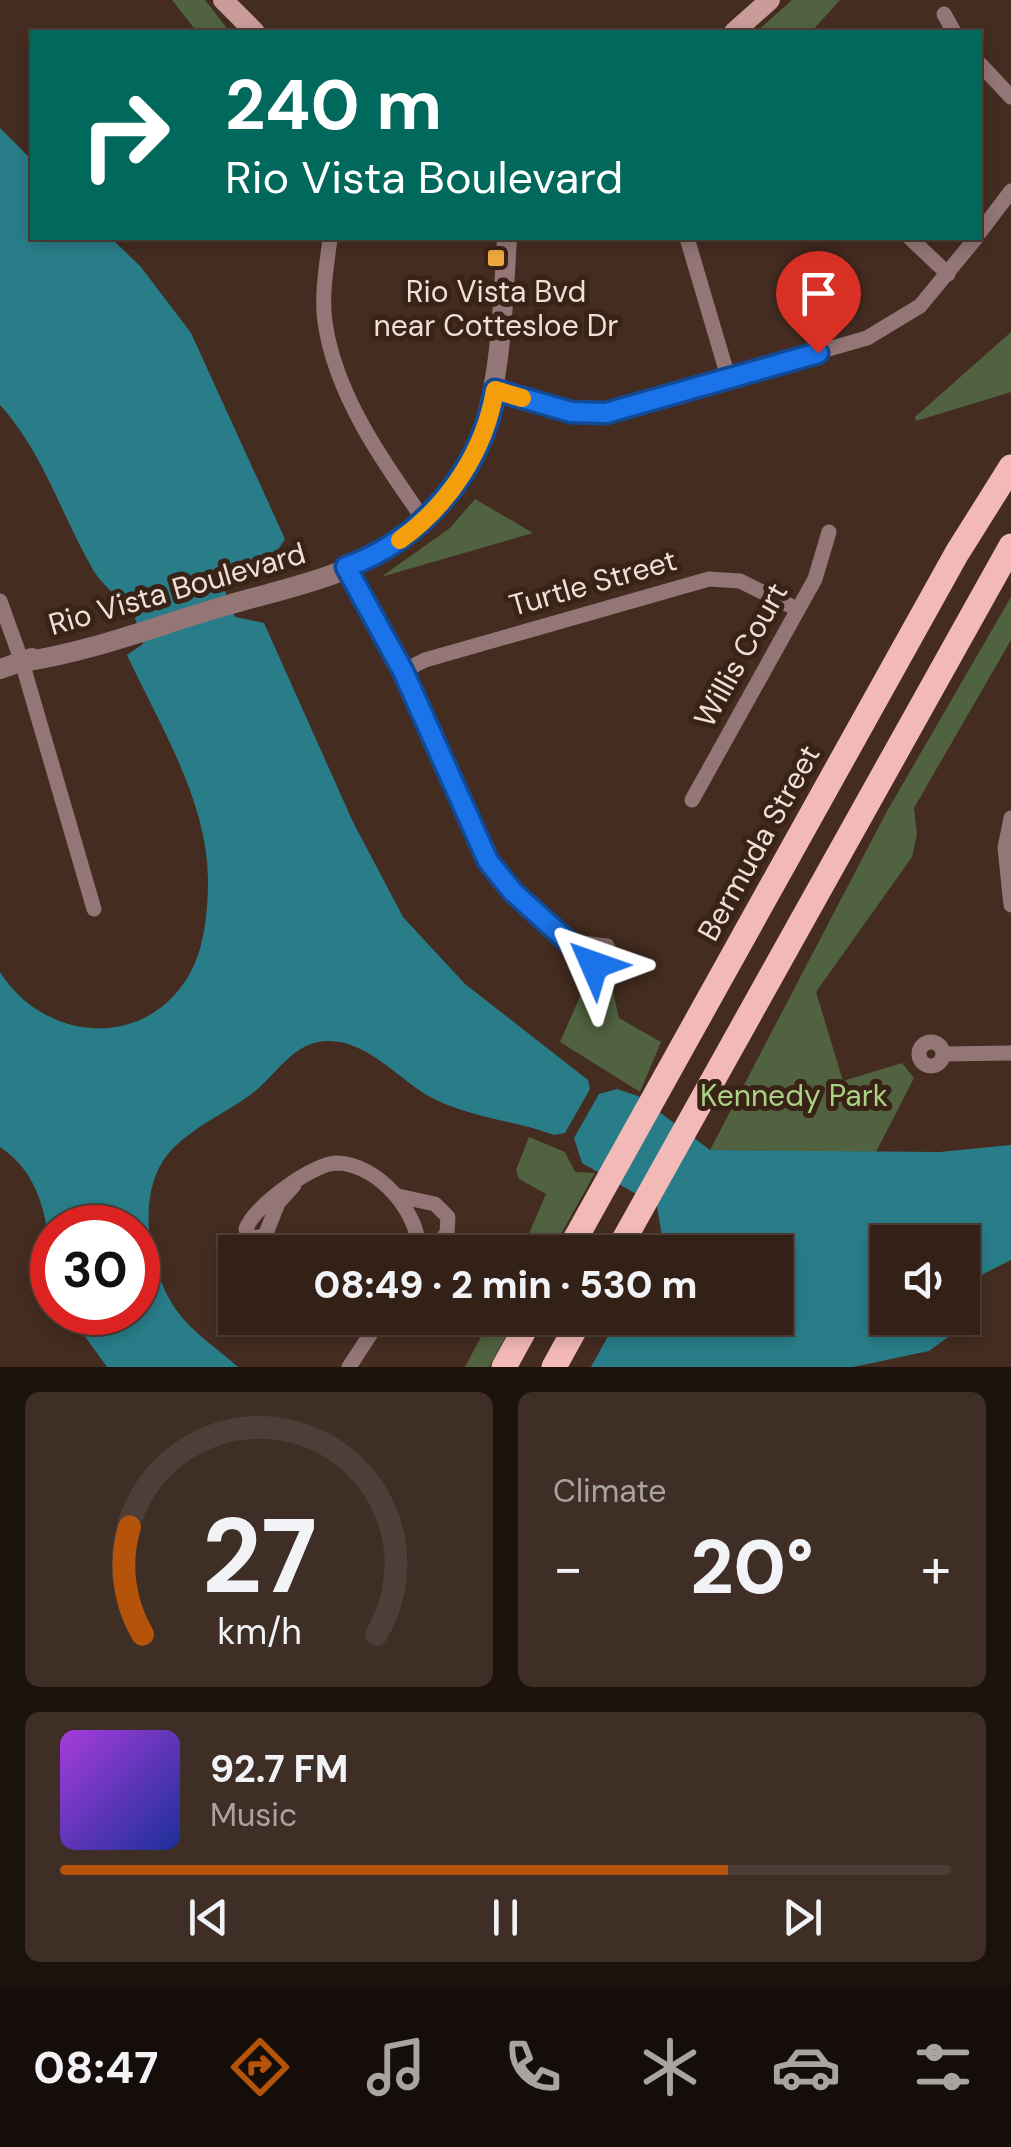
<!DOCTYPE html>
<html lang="en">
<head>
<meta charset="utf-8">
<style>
  body { margin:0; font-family:"DM Sans",sans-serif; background:#3e2e25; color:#f1f3f6; height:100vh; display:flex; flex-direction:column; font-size:38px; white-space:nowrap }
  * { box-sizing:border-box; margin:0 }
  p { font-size:32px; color:#a9a3a2 }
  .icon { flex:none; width:55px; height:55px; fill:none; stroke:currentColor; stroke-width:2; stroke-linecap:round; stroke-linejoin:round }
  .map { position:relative; height:1367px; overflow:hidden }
  .side { display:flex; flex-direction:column; gap:25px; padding:25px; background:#1c120d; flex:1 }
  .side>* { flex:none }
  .top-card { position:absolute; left:30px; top:30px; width:952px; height:210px; border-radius:0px; box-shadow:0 5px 15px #0003,0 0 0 2px #4e3e37; background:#00695c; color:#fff; overflow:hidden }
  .fabs { position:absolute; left:870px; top:1225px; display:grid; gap:20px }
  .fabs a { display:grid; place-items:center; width:110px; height:110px; border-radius:0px; background:#332118; box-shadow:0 5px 15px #0003,0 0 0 2px #4e3e37; font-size:50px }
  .speed { position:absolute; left:30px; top:1205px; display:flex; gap:20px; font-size:50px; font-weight:700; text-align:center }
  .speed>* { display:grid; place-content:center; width:130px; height:130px; border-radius:50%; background:#332118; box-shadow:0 5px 15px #0003,0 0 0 2px #4e3e37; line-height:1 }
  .speed .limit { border:15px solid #d22; background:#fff; color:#111 }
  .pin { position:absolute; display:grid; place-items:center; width:85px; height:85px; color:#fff; margin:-102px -42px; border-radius:50% 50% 50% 0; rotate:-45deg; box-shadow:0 0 10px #0007 }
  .pin .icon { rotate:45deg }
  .me { position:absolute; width:110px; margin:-55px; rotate:313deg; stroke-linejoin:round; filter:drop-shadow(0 0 8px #0008) }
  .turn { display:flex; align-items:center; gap:35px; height:210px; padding:0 30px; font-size:45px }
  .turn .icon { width:130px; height:130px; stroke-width:2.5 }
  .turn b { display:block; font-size:70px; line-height:85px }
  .big { font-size:75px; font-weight:800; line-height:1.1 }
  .side .card { flex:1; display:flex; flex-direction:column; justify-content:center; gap:15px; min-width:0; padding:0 35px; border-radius:15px; background:#3e2e25 }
  .side .dial { align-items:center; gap:0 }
  .dial svg { height:260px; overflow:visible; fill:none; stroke:#4e3e37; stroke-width:7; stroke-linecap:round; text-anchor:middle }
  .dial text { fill:#f1f3f6; stroke:none }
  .song { display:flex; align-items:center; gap:30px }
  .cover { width:120px; height:120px; border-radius:15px; background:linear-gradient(135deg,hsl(280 70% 55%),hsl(230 70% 35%)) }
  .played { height:10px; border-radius:5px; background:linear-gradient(90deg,#b45309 75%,#4e3e37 75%) }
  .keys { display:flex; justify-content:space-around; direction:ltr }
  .heat { display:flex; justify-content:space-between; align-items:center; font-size:55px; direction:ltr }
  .side .tiles { flex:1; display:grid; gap:25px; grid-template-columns:1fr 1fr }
  .card:last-child { grid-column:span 2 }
  .trip { position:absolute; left:218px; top:1235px; width:575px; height:100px; border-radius:0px; background:#332118; box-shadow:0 5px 15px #0003,0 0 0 2px #4e3e37; font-weight:800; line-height:100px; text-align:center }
  .tabs { display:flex; height:160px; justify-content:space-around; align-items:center; background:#140d0a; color:#a9a3a2 }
  .tabs .icon { width:70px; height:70px }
  .tabs .current { color:#b45309 }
  .tabs b { font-size:45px; color:#f1f3f6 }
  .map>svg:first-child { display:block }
  .green { fill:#50623f }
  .water { fill:#297d89 }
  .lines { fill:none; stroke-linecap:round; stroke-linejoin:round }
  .minor { stroke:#937675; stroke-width:15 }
  .tertiary { stroke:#937675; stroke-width:20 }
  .secondary { stroke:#c99c9a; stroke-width:20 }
  .primary { stroke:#f3b9b7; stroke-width:25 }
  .route-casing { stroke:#114b97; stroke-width:25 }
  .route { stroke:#1a73e8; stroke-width:18 }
  .slow { stroke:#f59e0b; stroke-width:18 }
  .poi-dot { fill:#eda83b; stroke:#392216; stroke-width:4 }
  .labels { text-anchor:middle; stroke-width:10; stroke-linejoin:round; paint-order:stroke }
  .poi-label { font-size:30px; fill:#efdfd7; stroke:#392216 }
  .street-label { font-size:30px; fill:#efdfd7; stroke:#392216 }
  .park-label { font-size:30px; fill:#aad184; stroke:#392216 }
</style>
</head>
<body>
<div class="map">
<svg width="1011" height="1367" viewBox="0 0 1011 1367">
  <rect width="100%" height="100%" fill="#442c20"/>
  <g class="green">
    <path d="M 172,0 L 205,0 L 230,32 L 197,32 Z"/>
    <path d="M 792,0 L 840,0 L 811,32 L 756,32 Z"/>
    <path d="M 1011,332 L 1011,392 L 916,421 L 915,417 Z"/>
    <path d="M 475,499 L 533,533 L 381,577 L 450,528 Z"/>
    <path d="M 1011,597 L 1011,640 L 914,808 L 917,834 L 912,857 L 816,992 L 843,1081 L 902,1063 L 914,1078 L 876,1152 L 710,1150 L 886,813 Z"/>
    <path d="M 609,974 L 619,1018 L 661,1042 L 640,1092 L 560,1042 L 589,976 L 596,979 Z"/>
    <path d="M 529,1137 L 565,1152 L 575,1172 L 595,1173 L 551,1252 L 521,1252 L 546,1194 L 519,1179 L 516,1170 Z"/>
    <path d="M 491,1318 L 516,1318 L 489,1367 L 465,1367 Z"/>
  </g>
  <g class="water">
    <path d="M 0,128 L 32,160 L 32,238 L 111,238 L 141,267 L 191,333 L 285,539 L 273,557 L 229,572 L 223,586 L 235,617 L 264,623 L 353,822 L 403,917 L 465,984 L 588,1080 L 590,1089 L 565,1133 L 554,1135 C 514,1120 463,1117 425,1094 C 395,1075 365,1040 327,1041 C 293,1042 277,1074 254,1092 C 227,1113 191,1127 168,1154 C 135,1194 148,1271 177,1311 C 192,1332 219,1350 238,1367 L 107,1367 L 68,1313 L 138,1312 L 138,1228 L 52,1228 L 52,1267 C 47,1220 42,1175 0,1147 L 0,972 C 44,1042 145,1051 189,975 C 205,948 208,909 208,878 C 207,800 159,724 127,655 L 143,644 C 139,633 136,615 129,607 C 116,594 102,586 92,568 C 61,514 43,452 0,405 Z"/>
    <path d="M 617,1089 L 638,1096 L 710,1150 L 940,1152 L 1011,1145 L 1011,1260 L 983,1274 L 963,1313 L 962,1242 L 888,1242 L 888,1318 L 960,1318 L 951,1335 L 929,1351 L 853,1367 L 591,1367 L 618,1318 L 775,1318 L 775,1252 L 653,1252 L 662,1236 L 657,1206 L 582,1163 L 574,1138 L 599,1094 Z"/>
  </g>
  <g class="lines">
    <g class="minor">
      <path d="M 944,14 L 954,32"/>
      <path d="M 980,64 L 1011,97"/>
      <path d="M 980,232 L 1011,191"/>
      <path d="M 330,238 C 327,265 321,294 325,322 C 335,394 383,462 424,520"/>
      <path d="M 687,238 L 729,380"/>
      <path d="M 910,238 L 948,274"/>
      <path d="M 495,390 L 571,412 L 605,413 L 867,338 L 920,306 L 976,238"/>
      <path d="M 346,567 L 403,671 L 489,861 L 513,891 L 587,961 L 600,966 L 611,959 L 607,946 L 581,943 L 561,934"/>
      <path d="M 0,601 L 22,662 L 94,909"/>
      <path d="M 403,671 L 425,660 L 709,579 L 740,581 L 797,609"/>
      <path d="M 692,800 L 815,579 L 829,532"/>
      <path d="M 1011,818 L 1005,848 L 1011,905"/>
      <circle cx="931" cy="1054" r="12"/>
      <path d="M 943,1054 L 1011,1053"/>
      <path d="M 294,1185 L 278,1203 L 265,1236 L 250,1238 L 246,1229 C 253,1207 313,1163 337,1163 C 379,1164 420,1214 419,1252"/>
      <path d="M 398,1196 L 435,1204 L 448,1217 L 447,1233 L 431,1252"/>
      <path d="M 349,1367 L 381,1318"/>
    </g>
    <g class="tertiary">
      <path d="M 22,662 C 92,652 161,624 228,605 C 262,595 298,587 331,575 C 499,513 498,391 507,238"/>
      <path d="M 0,669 L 32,658"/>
    </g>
    <g class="secondary">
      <path d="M 223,0 L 255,32"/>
      <path d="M 734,32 L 770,0"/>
    </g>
    <g class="primary">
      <path d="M 568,1252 L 957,553 L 1011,467"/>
      <path d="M 617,1252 L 1011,546"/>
      <path d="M 504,1367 L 531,1318"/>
      <path d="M 554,1367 L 581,1318"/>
    </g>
  </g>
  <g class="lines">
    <g class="route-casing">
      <path id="route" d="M 594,965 L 513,892 L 488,861 L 403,671 L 346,567 C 422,540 482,470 495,390 L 571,412 L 606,413 L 818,353"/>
    </g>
    <use href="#route" class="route"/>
    <path class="slow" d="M 400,540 C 449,505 485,450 495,390 L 522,398"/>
  </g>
  <rect class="poi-dot" x="486" y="248" width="20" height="20" rx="5"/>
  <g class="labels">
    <g class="poi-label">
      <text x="496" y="302">Rio Vista Bvd<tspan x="496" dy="34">near Cottesloe Dr</tspan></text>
    </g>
    <g class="street-label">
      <text transform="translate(593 583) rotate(-16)" y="10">Turtle Street</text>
      <text transform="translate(177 589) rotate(-16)" y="10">Rio Vista Boulevard</text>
      <text transform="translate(741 655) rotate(-61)" y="10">Willis Court</text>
      <text transform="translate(759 843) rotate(-61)" y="10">Bermuda Street</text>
    </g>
    <g class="park-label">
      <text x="794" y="1106">Kennedy Park</text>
    </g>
  </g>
</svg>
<div class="fabs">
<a><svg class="icon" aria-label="sound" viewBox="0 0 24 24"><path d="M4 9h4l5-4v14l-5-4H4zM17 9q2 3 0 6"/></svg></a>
</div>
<div class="speed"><div class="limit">30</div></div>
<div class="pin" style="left:818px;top:353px;background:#d93025"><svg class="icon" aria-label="arrive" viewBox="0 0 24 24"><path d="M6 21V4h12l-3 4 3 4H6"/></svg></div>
<svg class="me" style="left:594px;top:965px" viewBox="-20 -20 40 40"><path d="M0-17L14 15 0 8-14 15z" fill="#1a73e8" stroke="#fff" stroke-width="4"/></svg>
<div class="trip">08:49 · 2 min · 530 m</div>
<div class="top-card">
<div class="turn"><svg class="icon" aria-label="right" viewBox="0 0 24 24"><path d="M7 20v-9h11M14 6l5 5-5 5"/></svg><div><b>240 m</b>Rio Vista Boulevard</div></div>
</div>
</div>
<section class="side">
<div class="tiles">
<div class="card dial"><svg viewBox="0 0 100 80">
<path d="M14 69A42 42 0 1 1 86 69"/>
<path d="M14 69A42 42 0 0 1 10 36" stroke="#b45309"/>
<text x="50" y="56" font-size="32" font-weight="700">27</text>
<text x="50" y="72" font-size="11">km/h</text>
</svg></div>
<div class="card"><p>Climate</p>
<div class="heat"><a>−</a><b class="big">20°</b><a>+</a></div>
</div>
<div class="card">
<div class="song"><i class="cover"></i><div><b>92.7 FM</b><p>Music</p></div></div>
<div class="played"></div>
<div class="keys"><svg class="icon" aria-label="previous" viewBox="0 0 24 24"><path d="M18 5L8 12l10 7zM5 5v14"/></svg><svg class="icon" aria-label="pause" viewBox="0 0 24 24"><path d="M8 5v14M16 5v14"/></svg><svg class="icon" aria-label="next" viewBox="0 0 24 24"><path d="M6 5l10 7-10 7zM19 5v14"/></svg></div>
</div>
</div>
</section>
<nav class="tabs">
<b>08:47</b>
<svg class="icon current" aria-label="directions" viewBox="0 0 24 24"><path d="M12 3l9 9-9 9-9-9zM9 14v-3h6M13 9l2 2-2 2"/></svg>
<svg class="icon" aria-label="music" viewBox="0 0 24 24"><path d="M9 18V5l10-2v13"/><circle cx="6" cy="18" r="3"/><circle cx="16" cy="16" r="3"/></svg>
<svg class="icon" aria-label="phone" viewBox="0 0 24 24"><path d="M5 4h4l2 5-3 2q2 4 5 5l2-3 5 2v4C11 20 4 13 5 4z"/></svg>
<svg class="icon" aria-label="climate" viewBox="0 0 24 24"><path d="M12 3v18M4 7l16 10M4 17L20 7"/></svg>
<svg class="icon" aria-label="car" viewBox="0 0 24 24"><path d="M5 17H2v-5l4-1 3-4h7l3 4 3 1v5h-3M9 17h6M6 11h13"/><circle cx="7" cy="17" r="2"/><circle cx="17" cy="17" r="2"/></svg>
<svg class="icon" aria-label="filters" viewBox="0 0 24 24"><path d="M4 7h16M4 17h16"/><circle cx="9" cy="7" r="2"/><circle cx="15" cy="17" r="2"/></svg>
</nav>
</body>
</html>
